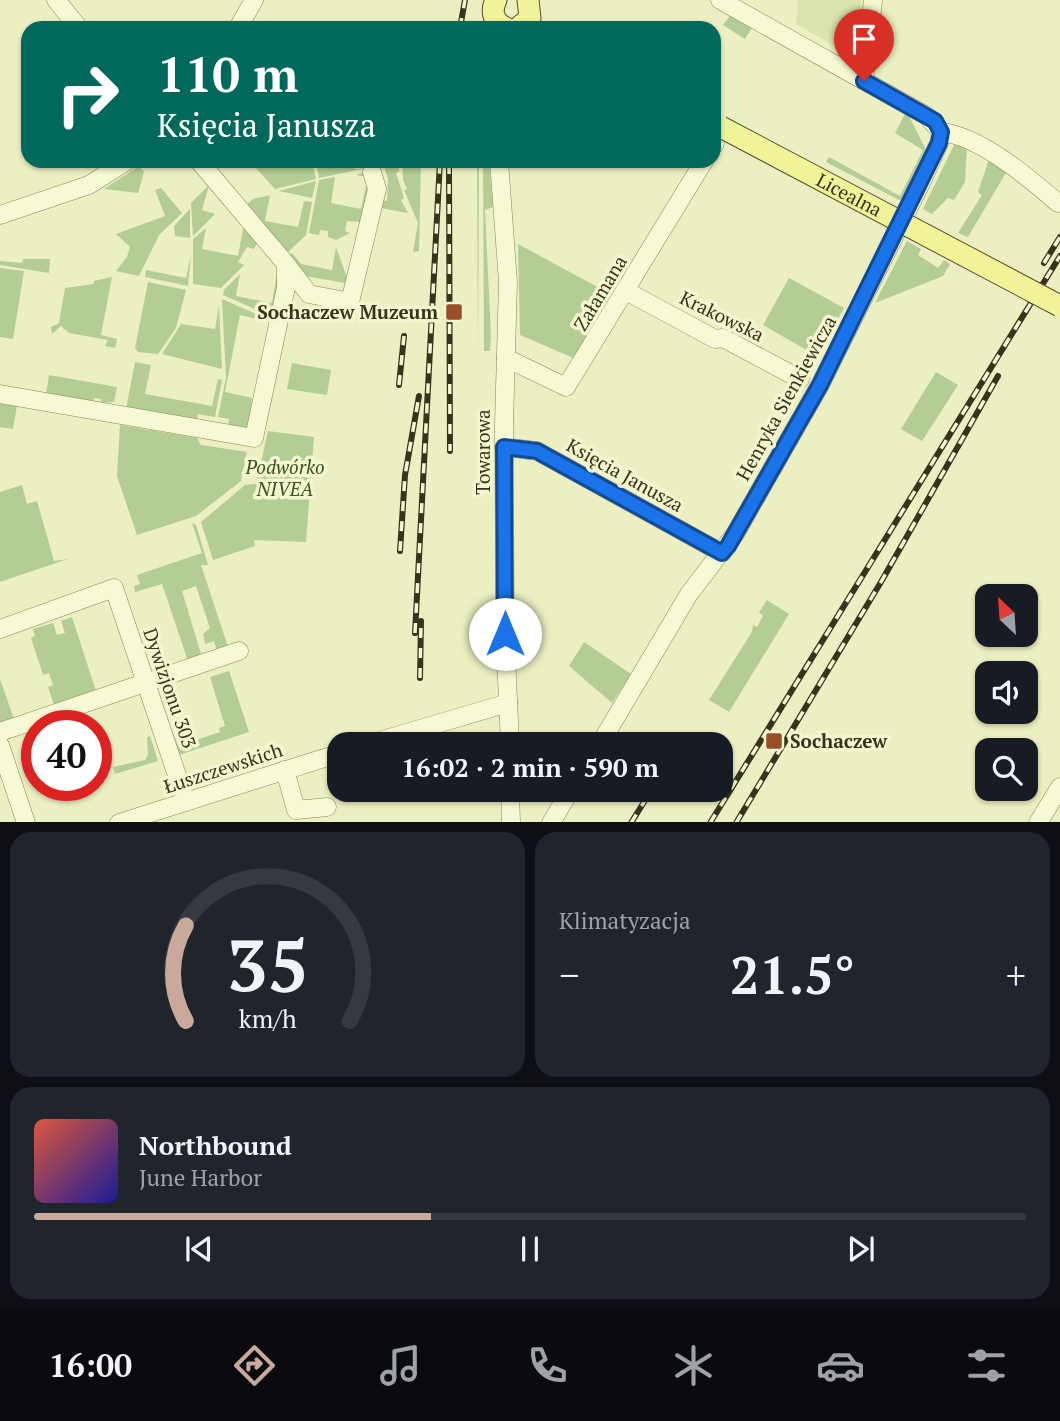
<!DOCTYPE html>
<html lang="pl">
<head>
<meta charset="utf-8">
<style>
  body { margin:0; font-family:"PT Serif",serif; background:#20242c; color:#f1f3f6; height:100vh; display:flex; flex-direction:column; font-size:26px; white-space:nowrap }
  * { box-sizing:border-box; margin:0 }
  p { font-size:23px; color:#9ea1a6 }
  .icon { flex:none; width:38px; height:38px; fill:none; stroke:currentColor; stroke-width:2; stroke-linecap:round; stroke-linejoin:round }
  .map { position:relative; height:822px; overflow:hidden }
  .panel { display:flex; flex-direction:column; gap:10px; padding:10px; background:#0d0f14; flex:1 }
  .panel>* { flex:none }
  .banner { position:absolute; left:21px; top:21px; width:700px; height:147px; border-radius:21px; box-shadow:0 2px 5px #0004; background:#00695c; color:#fff; overflow:hidden }
  .needle { width:46px; rotate:335deg }
  .tools { position:absolute; left:975px; top:584px; display:grid; gap:14px }
  .tools a { display:grid; place-items:center; width:63px; height:63px; border-radius:14px; background:#171b24; box-shadow:0 2px 5px #0004; font-size:35px }
  .speed { position:absolute; left:21px; top:710px; display:flex; gap:14px; font-size:35px; font-weight:700; text-align:center }
  .speed>* { display:grid; place-content:center; width:91px; height:91px; border-radius:50%; background:#171b24; box-shadow:0 2px 5px #0004; line-height:1 }
  .speed .limit { border:10px solid #d22; background:#fff; color:#111 }
  .pin { position:absolute; display:grid; place-items:center; width:60px; height:60px; color:#fff; margin:-72px -30px; border-radius:50% 50% 50% 0; rotate:-45deg; box-shadow:0 0 7px #0007 }
  .pin .icon { rotate:45deg }
  .me { position:absolute; width:77px; margin:-38px; rotate:0deg; stroke-linejoin:round; filter:drop-shadow(0 0 5px #0008) }
  .turn { display:flex; align-items:center; gap:24px; height:147px; padding:0 21px; font-size:32px }
  .turn .icon { width:91px; height:91px; stroke-width:2.5 }
  .turn b { display:block; font-size:49px; line-height:60px }
  .big { font-size:52px; font-weight:800; line-height:1.1 }
  .panel .card { flex:1; display:flex; flex-direction:column; justify-content:center; gap:10px; min-width:0; padding:0 24px; border-radius:21px; background:#20242c }
  .panel .dial { align-items:center; gap:0 }
  .dial svg { height:182px; overflow:visible; fill:none; stroke:#363941; stroke-width:7; stroke-linecap:round; text-anchor:middle }
  .dial text { fill:#f1f3f6; stroke:none }
  .song { display:flex; align-items:center; gap:21px }
  .cover { width:84px; height:84px; border-radius:10px; background:linear-gradient(135deg,hsl(10 70% 55%),hsl(240 70% 35%)) }
  .played { height:7px; border-radius:4px; background:linear-gradient(90deg,#c9a999 40%,#363941 40%) }
  .keys { display:flex; justify-content:space-around; direction:ltr }
  .heat { display:flex; justify-content:space-between; align-items:center; font-size:38px; direction:ltr }
  .panel .tiles { flex:1; display:grid; gap:10px; grid-template-columns:1fr 1fr }
  .card:last-child { grid-column:span 2 }
  .trip { position:absolute; left:327px; top:732px; width:406px; height:70px; border-radius:21px; background:#171b24; box-shadow:0 2px 5px #0004; font-weight:800; line-height:70px; text-align:center }
  .tabs { display:flex; height:112px; justify-content:space-around; align-items:center; background:#090b0e; color:#9ea1a6 }
  .tabs .icon { width:49px; height:49px }
  .tabs .current { color:#c9a999 }
  .tabs b { font-size:32px; color:#f1f3f6 }
  .map>svg:first-child { display:block }
  .farmland { fill:#dae4ae }
  .green { fill:#b3cd95 }
  .lines { fill:none; stroke-linecap:round; stroke-linejoin:round }
  .minor-casing { stroke:#888358; stroke-width:19 }
  .major-casing { stroke:#564e2d; stroke-width:23 }
  .minor { stroke:#f7f9d4; stroke-width:18 }
  .major { stroke:#f0f397; stroke-width:21 }
  .rail-casing { stroke:#38331d; stroke-width:6 }
  .rail { stroke:#f4f6d0; stroke-width:3.5; stroke-dasharray:10; stroke-linecap:butt }
  .major-bridge-casing { stroke:#564e2d; stroke-width:23; stroke-linecap:butt }
  .major-bridge { stroke:#f0f397; stroke-width:21 }
  .route-casing { stroke:#114b97; stroke-width:18 }
  .route { stroke:#1a73e8; stroke-width:12 }
  .poi-dot { fill:#984e27; stroke:#f4f6d0; stroke-width:2.5 }
  .labels { text-anchor:middle; stroke-width:7; stroke-linejoin:round; paint-order:stroke }
  .street-label { font-size:19px; fill:#38331d; stroke:#f4f6d0 }
  .poi-label { font-size:19px; font-weight:bold; fill:#38331d; stroke:#f4f6d0; text-anchor:end }
  .park-label { font-size:19px; font-style:italic; fill:#375423; stroke:#f4f6d0 }
</style>
</head>
<body>
<div class="map">
<svg width="1060" height="823" viewBox="0 0 1060 823">
  <rect width="100%" height="100%" fill="#ecefc1"/>
  <path class="farmland" d="M 798,0 L 861,0 L 858,59 L 796,24 Z"/>
  <g class="green">
    <path d="M 732,13 L 753,26 L 745,39 L 723,25 Z"/>
    <path d="M 906,112 L 911,115 L 910,118 L 926,150 L 901,201 L 826,162 L 829,157 L 900,196 L 923,150 L 895,133 Z"/>
    <path d="M 956,141 L 967,147 L 965,182 L 954,200 L 948,198 L 932,214 L 923,209 Z"/>
    <path d="M 992,160 L 1007,171 L 968,237 L 958,233 L 982,195 L 978,192 L 988,162 Z"/>
    <path d="M 259,161 L 312,161 L 316,179 L 275,189 L 254,166 Z"/>
    <path d="M 316,161 L 349,161 L 356,169 L 367,168 L 319,178 Z"/>
    <path d="M 388,161 L 399,161 L 399,172 L 396,173 L 404,198 L 401,200 L 408,213 L 375,207 L 378,200 L 387,201 L 388,179 L 384,167 Z"/>
    <path d="M 421,161 L 419,251 L 413,252 L 418,223 L 404,190 L 407,189 L 403,180 L 402,162 Z"/>
    <path d="M 477,161 L 479,161 L 478,351 Z"/>
    <path d="M 483,161 L 489,161 L 493,207 L 485,210 L 491,337 L 490,351 L 484,351 Z"/>
    <path d="M 139,166 L 144,172 L 138,193 L 104,189 Z"/>
    <path d="M 368,171 L 371,183 L 363,222 L 347,221 L 345,231 L 350,233 L 336,240 L 328,237 L 328,231 L 320,230 L 319,235 L 309,233 L 319,180 L 335,177 L 331,203 L 361,209 L 368,177 L 356,175 Z"/>
    <path d="M 316,181 L 312,198 L 279,191 Z"/>
    <path d="M 209,185 L 202,210 L 215,214 L 193,236 L 191,203 Z"/>
    <path d="M 161,188 L 182,213 L 159,235 L 139,276 L 116,271 L 127,257 L 130,247 L 116,234 L 165,216 L 155,190 Z"/>
    <path d="M 270,195 L 265,221 L 298,227 L 304,201 L 312,202 L 306,235 L 286,254 L 246,205 L 253,199 Z"/>
    <path d="M 190,209 L 190,238 L 175,236 L 174,226 Z"/>
    <path d="M 244,224 L 259,239 L 254,249 L 247,247 L 238,262 L 244,265 L 221,288 L 193,284 L 193,239 L 206,228 L 202,249 L 238,256 Z"/>
    <path d="M 907,241 L 921,249 L 918,255 L 938,268 L 944,260 L 950,264 L 943,276 L 875,303 Z"/>
    <path d="M 518,244 L 616,297 L 578,360 L 520,335 Z"/>
    <path d="M 336,247 L 346,275 L 352,280 L 351,284 L 305,276 L 288,256 L 292,253 L 301,264 L 332,270 Z"/>
    <path d="M 191,254 L 188,286 L 145,277 L 146,270 L 186,278 Z"/>
    <path d="M 23,259 L 50,259 L 49,273 L 0,265 L 0,261 L 22,263 Z"/>
    <path d="M 0,268 L 24,271 L 13,339 L 0,337 Z"/>
    <path d="M 240,274 L 236,296 L 272,303 L 277,274 L 281,276 L 273,317 L 223,295 L 224,290 Z"/>
    <path d="M 112,277 L 101,335 L 117,339 L 115,348 L 105,346 L 108,340 L 69,333 L 61,326 L 52,334 L 51,327 L 59,323 L 65,288 L 94,284 L 94,281 Z"/>
    <path d="M 789,278 L 844,308 L 817,356 L 763,325 Z"/>
    <path d="M 148,282 L 186,290 L 176,328 L 158,354 L 138,352 L 135,348 Z"/>
    <path d="M 222,299 L 258,315 L 257,319 L 240,315 L 225,392 L 252,398 L 249,428 L 228,425 L 229,419 L 218,417 L 226,378 Z"/>
    <path d="M 219,306 L 222,369 L 162,354 L 181,324 L 215,329 Z"/>
    <path d="M 135,362 L 151,365 L 145,394 L 212,406 L 218,379 L 222,380 L 215,417 L 198,414 L 197,421 L 126,409 Z"/>
    <path d="M 292,363 L 331,370 L 327,395 L 287,389 Z"/>
    <path d="M 936,372 L 958,385 L 922,441 L 901,429 Z"/>
    <path d="M 49,375 L 117,387 L 114,402 L 101,403 L 101,399 L 94,398 L 93,404 L 46,395 Z"/>
    <path d="M 0,402 L 17,405 L 13,429 L 0,427 Z"/>
    <path d="M 120,425 L 197,438 L 201,445 L 247,452 L 241,481 L 196,516 L 137,535 L 117,476 Z"/>
    <path d="M 268,431 L 314,437 L 306,542 L 254,540 L 255,546 L 213,560 L 201,522 L 245,485 L 256,484 Z"/>
    <path d="M 22,485 L 27,504 L 37,501 L 54,561 L 68,559 L 0,582 L 0,492 Z"/>
    <path d="M 192,523 L 196,525 L 208,565 L 201,565 L 228,647 L 218,654 L 214,641 L 205,644 L 203,634 L 210,628 L 196,586 L 182,591 L 201,654 L 200,660 L 189,664 L 162,584 L 135,592 L 134,586 L 140,584 L 137,575 L 202,553 Z"/>
    <path d="M 767,600 L 789,614 L 729,712 L 709,700 L 752,632 L 753,625 L 757,627 L 763,616 L 759,612 Z"/>
    <path d="M 72,617 L 96,691 L 54,705 L 48,687 L 53,685 L 49,673 L 43,675 L 31,638 L 35,636 L 33,629 L 53,623 L 57,635 L 65,633 L 61,621 Z"/>
    <path d="M 584,642 L 631,674 L 612,703 L 569,666 Z"/>
    <path d="M 229,671 L 249,732 L 176,756 L 168,731 L 172,730 L 178,746 L 220,732 L 219,728 L 225,726 L 210,677 Z"/>
    <path d="M 0,679 L 14,719 L 0,724 Z"/>
    <path d="M 150,736 L 158,761 L 115,774 L 113,767 L 145,760 L 148,755 L 147,737 Z"/>
  </g>
  <g class="lines">
    <g class="minor-casing">
      <g id="minor">
        <path d="M 56,0 L 79,28"/>
        <path d="M 720,0 L 927,116 L 941,132"/>
        <path d="M 238,28 L 254,0"/>
        <path d="M 864,81 L 873,0"/>
        <path d="M 941,132 C 980,136 1029,178 1058,203"/>
        <path d="M 714,145 L 715,143"/>
        <path d="M 499,161 L 508,282 L 504,424 L 505,634 L 510,744"/>
        <path d="M 0,215 L 89,185 L 127,161"/>
        <path d="M 286,264 L 309,294 L 350,302 L 377,189 L 372,172"/>
        <path d="M 626,291 L 715,339 L 723,338 L 800,379"/>
        <path d="M 506,358 L 566,387 L 704,161"/>
        <path d="M 0,394 L 254,438 L 286,287 L 286,264 L 199,161"/>
        <path d="M 504,447 L 537,451 L 722,553"/>
        <path d="M 0,629 L 114,588 L 186,802"/>
        <path d="M 0,732 L 239,651"/>
        <path d="M 369,744 L 508,703"/>
        <path d="M 600,744 L 689,594 L 735,534 L 820,385 L 923,179 L 939,143 L 941,132"/>
        <path d="M 0,745 L 26,823"/>
        <path d="M 285,770 L 296,810 L 327,807"/>
        <path d="M 510,789 L 511,823"/>
        <path d="M 119,823 L 340,753"/>
        <path d="M 551,823 L 571,789"/>
        <path d="M 1038,823 L 1060,787"/>
      </g>
    </g>
    <g class="major-casing">
      <g id="major">
        <path d="M 496,0 C 490,12 494,23 506,28"/>
        <path d="M 518,28 L 530,18 L 528,0"/>
      </g>
    </g>
    <use href="#minor" class="minor"/>
    <use href="#major" class="major"/>
    <g class="rail-casing">
      <g id="rail">
        <path d="M 460,28 L 465,0"/>
        <path d="M 449,164 L 450,451"/>
        <path d="M 1044,263 L 1060,237"/>
        <path d="M 399,385 L 404,336"/>
        <path d="M 400,551 L 405,475 L 419,396"/>
        <path d="M 415,633 L 440,161"/>
        <path d="M 420,678 L 421,621"/>
        <path d="M 631,823 L 652,789"/>
        <path d="M 710,823 L 1060,256"/>
        <path d="M 736,823 L 881,582 L 998,376"/>
      </g>
    </g>
    <use href="#rail" class="rail"/>
    <g class="major-bridge-casing">
      <g id="major-bridge">
        <path id="s1" d="M 721,127 L 1060,306"/>
      </g>
    </g>
    <use href="#major-bridge" class="major-bridge"/>
  </g>
  <g class="lines">
    <g class="route-casing">
      <path id="route" d="M 505,634 L 504,447 L 537,451 L 722,553 L 728,546 L 820,385 L 939,143 L 941,132 L 935,121 L 864,81"/>
    </g>
    <use href="#route" class="route"/>
  </g>
  <g class="poi-dot">
    <rect x="445" y="303" width="18" height="18" rx="3.5"/>
    <rect x="765" y="732" width="18" height="18" rx="3.5"/>
  </g>
  <g class="labels">
    <g class="street-label">
      <text dy="7" stroke="none"><textPath href="#s1" startOffset="145">Licealna</textPath></text>
      <text transform="translate(600 293) rotate(-59)" y="7">Załamana</text>
      <text transform="translate(722 316) rotate(26)" y="7">Krakowska</text>
      <text transform="translate(786 398) rotate(-61)" y="7">Henryka Sienkiewicza</text>
      <text transform="translate(483 452) rotate(-90)" y="7">Towarowa</text>
      <text transform="translate(625 475) rotate(29)" y="7">Księcia Janusza</text>
      <text transform="translate(170 688) rotate(71)" y="7">Dywizjonu 303</text>
      <text transform="translate(223 768) rotate(-18)" y="7">Łuszczewskich</text>
    </g>
    <g class="poi-label">
      <text x="438" y="319">Sochaczew Muzeum</text>
      <text x="790" y="748" text-anchor="start">Sochaczew</text>
    </g>
    <g class="park-label">
      <text x="285" y="474">Podwórko<tspan x="285" dy="22">NIVEA</tspan></text>
    </g>
  </g>
</svg>
<div class="tools">
<a><svg class="needle" viewBox="-14 -14 28 28"><path d="M0-13l5 13h-10z" fill="#e53935"/><path d="M0 13l5-13h-10z" fill="#9ea1a6"/></svg></a>
<a><svg class="icon" aria-label="sound" viewBox="0 0 24 24"><path d="M4 9h4l5-4v14l-5-4H4zM17 9q2 3 0 6"/></svg></a>
<a><svg class="icon" aria-label="search" viewBox="0 0 24 24"><circle cx="10" cy="10" r="6"/><path d="M15 15l6 6"/></svg></a>
</div>
<div class="speed"><div class="limit">40</div></div>
<div class="pin" style="left:864px;top:81px;background:#d93025"><svg class="icon" aria-label="arrive" viewBox="0 0 24 24"><path d="M6 21V4h12l-3 4 3 4H6"/></svg></div>
<svg class="me" style="left:505px;top:634px" viewBox="-20 -20 40 40"><circle r="19" fill="#fff"/><path d="M0-13L10 11 0 6-10 11z" fill="#1a73e8"/></svg>
<div class="trip">16:02 · 2 min · 590 m</div>
<div class="banner">
<div class="turn"><svg class="icon" aria-label="right" viewBox="0 0 24 24"><path d="M7 20v-9h11M14 6l5 5-5 5"/></svg><div><b>110 m</b>Księcia Janusza</div></div>
</div>
</div>
<section class="panel">
<div class="tiles">
<div class="card dial"><svg viewBox="0 0 100 80">
<path d="M14 69A42 42 0 1 1 86 69"/>
<path d="M14 69A42 42 0 0 1 14 27" stroke="#c9a999"/>
<text x="50" y="56" font-size="32" font-weight="700">35</text>
<text x="50" y="72" font-size="11">km/h</text>
</svg></div>
<div class="card"><p>Klimatyzacja</p>
<div class="heat"><a>−</a><b class="big">21.5°</b><a>+</a></div>
</div>
<div class="card">
<div class="song"><i class="cover"></i><div><b>Northbound</b><p>June Harbor</p></div></div>
<div class="played"></div>
<div class="keys"><svg class="icon" aria-label="previous" viewBox="0 0 24 24"><path d="M18 5L8 12l10 7zM5 5v14"/></svg><svg class="icon" aria-label="pause" viewBox="0 0 24 24"><path d="M8 5v14M16 5v14"/></svg><svg class="icon" aria-label="next" viewBox="0 0 24 24"><path d="M6 5l10 7-10 7zM19 5v14"/></svg></div>
</div>
</div>
</section>
<nav class="tabs">
<b>16:00</b>
<svg class="icon current" aria-label="directions" viewBox="0 0 24 24"><path d="M12 3l9 9-9 9-9-9zM9 14v-3h6M13 9l2 2-2 2"/></svg>
<svg class="icon" aria-label="music" viewBox="0 0 24 24"><path d="M9 18V5l10-2v13"/><circle cx="6" cy="18" r="3"/><circle cx="16" cy="16" r="3"/></svg>
<svg class="icon" aria-label="phone" viewBox="0 0 24 24"><path d="M5 4h4l2 5-3 2q2 4 5 5l2-3 5 2v4C11 20 4 13 5 4z"/></svg>
<svg class="icon" aria-label="climate" viewBox="0 0 24 24"><path d="M12 3v18M4 7l16 10M4 17L20 7"/></svg>
<svg class="icon" aria-label="car" viewBox="0 0 24 24"><path d="M5 17H2v-5l4-1 3-4h7l3 4 3 1v5h-3M9 17h6M6 11h13"/><circle cx="7" cy="17" r="2"/><circle cx="17" cy="17" r="2"/></svg>
<svg class="icon" aria-label="filters" viewBox="0 0 24 24"><path d="M4 7h16M4 17h16"/><circle cx="9" cy="7" r="2"/><circle cx="15" cy="17" r="2"/></svg>
</nav>
</body>
</html>
